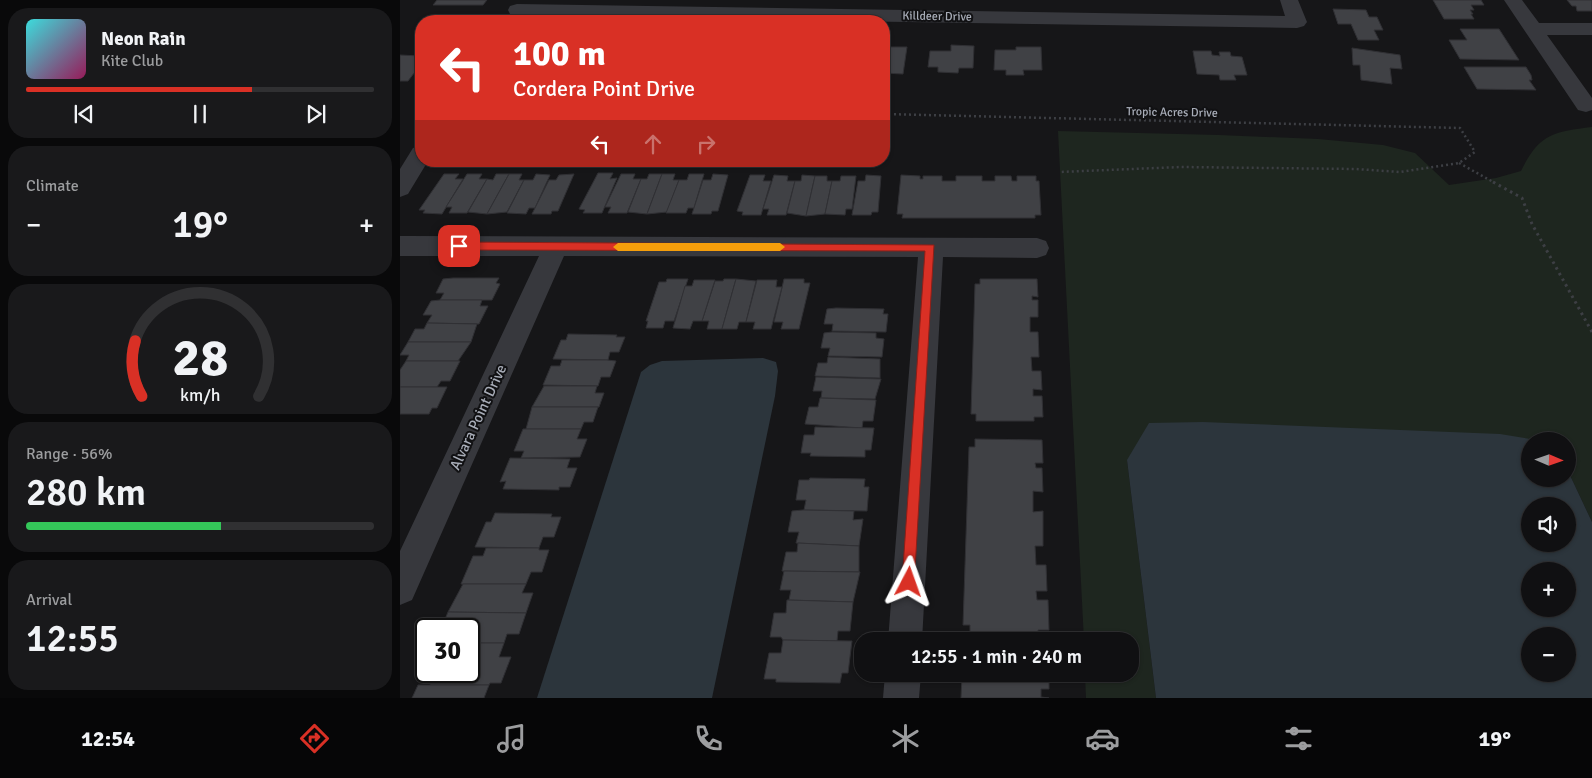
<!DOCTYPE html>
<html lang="en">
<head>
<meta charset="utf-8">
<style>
  body { margin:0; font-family:Signika,sans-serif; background:#19191b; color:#f1f3f6; height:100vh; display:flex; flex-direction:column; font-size:19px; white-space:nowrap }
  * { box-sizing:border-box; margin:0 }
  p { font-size:16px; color:#9c9d9f }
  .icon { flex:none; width:28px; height:28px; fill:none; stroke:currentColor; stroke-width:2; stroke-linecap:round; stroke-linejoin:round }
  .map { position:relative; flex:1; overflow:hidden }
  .sheet { display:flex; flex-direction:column; gap:8px; padding:8px; background:#09090a; width:400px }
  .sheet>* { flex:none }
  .top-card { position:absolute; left:15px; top:15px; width:475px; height:152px; border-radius:20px; box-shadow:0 1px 4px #0004,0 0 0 1px #303032; background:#d93025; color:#fff; overflow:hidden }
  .needle { width:32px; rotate:92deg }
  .fabs { position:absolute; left:1121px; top:432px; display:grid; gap:10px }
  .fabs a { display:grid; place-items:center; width:55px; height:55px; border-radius:50%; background:#101012; box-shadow:0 1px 4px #0004,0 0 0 1px #303032; font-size:25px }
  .speed { position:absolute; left:15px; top:618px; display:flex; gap:10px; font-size:25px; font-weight:700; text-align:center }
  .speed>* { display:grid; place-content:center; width:65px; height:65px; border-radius:50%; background:#101012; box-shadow:0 1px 4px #0004,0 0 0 1px #303032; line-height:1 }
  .speed .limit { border:2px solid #111; border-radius:8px; background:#fff; color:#111 }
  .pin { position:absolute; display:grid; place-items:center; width:42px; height:42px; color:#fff; margin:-21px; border-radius:10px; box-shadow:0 2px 8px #0006 }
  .me { position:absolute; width:55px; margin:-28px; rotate:4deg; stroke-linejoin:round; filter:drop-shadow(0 0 4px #0008) }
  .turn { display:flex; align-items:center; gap:18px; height:105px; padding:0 15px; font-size:22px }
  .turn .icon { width:65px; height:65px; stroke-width:2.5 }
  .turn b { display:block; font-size:35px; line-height:42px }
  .lanes { display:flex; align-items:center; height:48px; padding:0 15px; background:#0003; justify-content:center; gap:25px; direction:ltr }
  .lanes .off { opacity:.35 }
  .big { font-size:38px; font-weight:600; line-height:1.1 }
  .sheet .card { flex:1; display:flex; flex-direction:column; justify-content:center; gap:8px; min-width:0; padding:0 18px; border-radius:20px; background:#19191b }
  .sheet .dial { align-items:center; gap:0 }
  .dial svg { height:130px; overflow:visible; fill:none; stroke:#303032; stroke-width:7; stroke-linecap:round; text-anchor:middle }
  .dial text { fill:#f1f3f6; stroke:none }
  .song { display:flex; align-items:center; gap:15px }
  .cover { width:60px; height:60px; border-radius:8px; background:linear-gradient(135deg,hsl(180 70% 55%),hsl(330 70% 35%)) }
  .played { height:5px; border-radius:2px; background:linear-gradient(90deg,#d93025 65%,#303032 65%) }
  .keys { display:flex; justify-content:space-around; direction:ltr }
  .heat { display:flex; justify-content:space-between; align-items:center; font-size:28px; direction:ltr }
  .charge { height:8px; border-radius:4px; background:linear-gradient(90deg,#34c759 56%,#303032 0) }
  .trip { position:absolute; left:454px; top:632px; width:285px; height:50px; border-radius:20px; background:#101012; box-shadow:0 1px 4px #0004,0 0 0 1px #303032; font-weight:600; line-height:50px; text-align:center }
  .tab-bar { display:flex; height:80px; justify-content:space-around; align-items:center; background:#060607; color:#9c9d9f }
  .tab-bar .icon { width:35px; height:35px }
  .tab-bar .selected { color:#d93025 }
  .tab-bar b { font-size:22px; color:#f1f3f6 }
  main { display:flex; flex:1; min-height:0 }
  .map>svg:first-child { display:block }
  .green { fill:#1e261f }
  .water { fill:#2c353c; fill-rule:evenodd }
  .building { fill:#404145; stroke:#303034 }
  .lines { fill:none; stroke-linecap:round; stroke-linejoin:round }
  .path-far1 { stroke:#3d3f44; stroke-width:2.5; stroke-dasharray:2 3; stroke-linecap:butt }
  .path { stroke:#3d3f44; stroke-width:3; stroke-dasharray:2.5 4; stroke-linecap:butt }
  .minor { fill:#37383d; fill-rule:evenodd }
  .route { fill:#d93025; stroke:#8d1f18 }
  .slow { fill:#f59e0b }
  .labels { text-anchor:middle; stroke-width:4; stroke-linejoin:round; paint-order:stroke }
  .far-street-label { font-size:12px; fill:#a8adb8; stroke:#111113 }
  .street-label { font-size:15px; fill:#a8adb8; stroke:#111113 }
</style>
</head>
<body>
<main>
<section class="sheet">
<div class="card">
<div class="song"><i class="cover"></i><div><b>Neon Rain</b><p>Kite Club</p></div></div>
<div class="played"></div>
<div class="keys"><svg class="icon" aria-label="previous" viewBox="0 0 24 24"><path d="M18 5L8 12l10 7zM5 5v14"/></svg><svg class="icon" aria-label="pause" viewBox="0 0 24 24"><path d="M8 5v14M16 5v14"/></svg><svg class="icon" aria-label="next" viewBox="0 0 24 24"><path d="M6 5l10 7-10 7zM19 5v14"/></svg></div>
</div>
<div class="card"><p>Climate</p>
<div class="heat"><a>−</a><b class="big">19°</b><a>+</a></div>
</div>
<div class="card dial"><svg viewBox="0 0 100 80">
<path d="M14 69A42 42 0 1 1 86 69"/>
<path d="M14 69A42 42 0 0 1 10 35" stroke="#d93025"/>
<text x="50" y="56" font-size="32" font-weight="700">28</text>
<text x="50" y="72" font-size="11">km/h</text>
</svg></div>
<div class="card"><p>Range · 56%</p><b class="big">280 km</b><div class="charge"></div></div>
<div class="card"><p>Arrival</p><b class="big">12:55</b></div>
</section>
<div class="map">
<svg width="1192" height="698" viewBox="0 0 1192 698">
  <rect width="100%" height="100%" fill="#161618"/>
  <path class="green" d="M 1192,127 L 1192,522 L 1168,471 L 1168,441 L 1136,440 L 727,460 L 756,698 L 686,698 L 685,674 L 730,674 L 730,641 L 684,641 L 658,131 L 819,135 L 918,139 L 983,145 L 1015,153 L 1049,185 L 1096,178 L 1121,171 C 1139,134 1153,132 1192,127 Z"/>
  <g class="water">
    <path d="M 363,358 L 376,362 L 378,371 L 375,396 L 312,698 L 137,698 L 241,372 L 250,365 L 262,361 Z"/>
    <path d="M 803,422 L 1100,434 L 1136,440 L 1130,441 L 1130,479 L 1168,479 L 1168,471 L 1192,522 L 1192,698 L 756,698 L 727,460 L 749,423 ZM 1130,506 L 1168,506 L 1168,544 L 1130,544 ZM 1130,571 L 1168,571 L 1168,609 L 1130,609 ZM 1130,636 L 1168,636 L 1168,674 L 1130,674 Z"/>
  </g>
  <g class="building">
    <path d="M 37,0 L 87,0 L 83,5 L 33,5 Z"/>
    <path d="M 1033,0 L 1081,0 L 1084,5 L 1071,5 L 1074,10 L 1070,10 L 1073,14 L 1071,14 L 1074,19 L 1044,19 Z"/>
    <path d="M 1167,0 L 1192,0 L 1192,11 L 1177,11 L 1176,6 L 1172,6 Z"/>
    <path d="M 933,9 L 966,10 L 969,17 L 977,17 L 983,30 L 974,30 L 979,40 L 958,40 L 951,24 L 938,24 Z"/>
    <path d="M 1060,29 L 1099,29 L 1119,60 L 1060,59 L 1049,40 L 1067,40 Z"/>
    <path d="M 551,45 L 574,46 L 573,68 L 559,68 L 558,73 L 538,72 L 538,67 L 528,67 L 530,51 L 551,51 Z"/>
    <path d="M 484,47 L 507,47 L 503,74 L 484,73 Z"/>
    <path d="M 616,47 L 641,47 L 642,70 L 623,70 L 624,75 L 606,75 L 606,70 L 594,70 L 595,50 L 616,50 Z"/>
    <path d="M 952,48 L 1000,55 L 1002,69 L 990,68 L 992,84 L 961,80 L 960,65 L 953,65 Z"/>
    <path d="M 793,51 L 811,51 L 812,55 L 820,56 L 819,52 L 830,52 L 831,56 L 842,57 L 847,75 L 834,75 L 836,80 L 820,80 L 819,75 L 797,74 Z"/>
    <path d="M 0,55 L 21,56 L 21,64 L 8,81 L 0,81 Z"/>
    <path d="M 1064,67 L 1126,67 L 1131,75 L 1132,80 L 1129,80 L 1136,90 L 1077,89 Z"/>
    <path d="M 198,173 L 213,173 L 210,179 L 217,178 L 202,213 L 183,213 L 185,210 L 179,209 Z"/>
    <path d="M 44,174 L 59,174 L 55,179 L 63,179 L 42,214 L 23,213 L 25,210 L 19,210 Z"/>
    <path d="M 67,174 L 82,174 L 79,179 L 87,179 L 67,213 L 49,213 L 52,207 L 46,207 Z"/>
    <path d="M 96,174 L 109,174 L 87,214 L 68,212 L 87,179 L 93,180 Z"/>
    <path d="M 109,174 L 122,174 L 119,180 L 124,180 L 107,212 L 87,214 Z"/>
    <path d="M 136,174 L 150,175 L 135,208 L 129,208 L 126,214 L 107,213 L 124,180 L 133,180 Z"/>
    <path d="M 174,174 L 158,211 L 152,211 L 151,214 L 132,214 L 149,180 L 156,180 L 159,175 Z"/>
    <path d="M 221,174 L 235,174 L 233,179 L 241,179 L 227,213 L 208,213 L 211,207 L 205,207 Z"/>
    <path d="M 249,174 L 262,174 L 247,214 L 228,212 L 241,179 L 247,179 Z"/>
    <path d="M 262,174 L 275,174 L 273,180 L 279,180 L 267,212 L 247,214 Z"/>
    <path d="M 289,174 L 304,174 L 294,208 L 288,208 L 286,213 L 266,213 L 279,180 L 287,180 Z"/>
    <path d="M 313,174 L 328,175 L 318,211 L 312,211 L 311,214 L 292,214 L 303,180 L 311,180 Z"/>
    <path d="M 350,175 L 365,175 L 363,181 L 371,181 L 361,215 L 342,215 L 343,212 L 337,211 Z"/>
    <path d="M 374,175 L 388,176 L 387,181 L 395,181 L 386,215 L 367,215 L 369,209 L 363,209 Z"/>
    <path d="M 402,175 L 415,176 L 406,216 L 387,213 L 395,181 L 401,181 Z"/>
    <path d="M 466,175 L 481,176 L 478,212 L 472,212 L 471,215 L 452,215 L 458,181 L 465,181 Z"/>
    <path d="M 501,175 L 520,176 L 520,179 L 523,179 L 523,176 L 542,176 L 542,181 L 556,181 L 556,176 L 582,176 L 582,181 L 595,181 L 595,176 L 611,176 L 612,181 L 617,181 L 617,176 L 636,176 L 636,181 L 639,181 L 641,215 L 635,215 L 635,218 L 502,218 L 503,214 L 497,214 Z"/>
    <path d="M 415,176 L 427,176 L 427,181 L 432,181 L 425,214 L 406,216 Z"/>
    <path d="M 441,176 L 456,176 L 452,209 L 446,209 L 445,215 L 425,214 L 432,181 L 440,181 Z"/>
    <path d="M 53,278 L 99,278 L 96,283 L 100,284 L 92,300 L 40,300 L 44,293 L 36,293 L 43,279 Z"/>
    <path d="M 267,279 L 288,279 L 274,321 L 265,321 L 263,328 L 246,328 L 248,321 L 246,321 L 259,282 L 266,282 Z"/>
    <path d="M 324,279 L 336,279 L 322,329 L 307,329 L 309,321 L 302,321 L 315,281 L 323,281 Z"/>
    <path d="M 336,279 L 356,281 L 346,322 L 339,322 L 337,329 L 322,329 Z"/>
    <path d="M 384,279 L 404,279 L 404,283 L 410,283 L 399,329 L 381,329 L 383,322 L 374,322 Z"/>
    <path d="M 580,279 L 637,279 L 638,297 L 632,296 L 632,300 L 638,300 L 638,317 L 630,317 L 630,332 L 638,332 L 639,357 L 631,357 L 632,371 L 641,371 L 642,390 L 633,389 L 633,396 L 642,396 L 643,417 L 634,417 L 634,421 L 576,421 L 576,414 L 571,414 L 575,284 L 580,284 Z"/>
    <path d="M 294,280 L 315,280 L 302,321 L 293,321 L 290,329 L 273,328 L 285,286 L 292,286 Z"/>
    <path d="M 357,280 L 377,280 L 376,287 L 382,287 L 371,329 L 353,329 L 355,322 L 346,322 Z"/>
    <path d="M 40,300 L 82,300 L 80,306 L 88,306 L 79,324 L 27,323 L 32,315 L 23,315 L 31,301 Z"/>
    <path d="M 436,308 L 484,309 L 483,314 L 488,314 L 486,332 L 432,331 L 433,324 L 424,324 L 427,309 Z"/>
    <path d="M 27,323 L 77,324 L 71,342 L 8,342 L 15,329 L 24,329 Z"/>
    <path d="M 432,332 L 476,333 L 476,338 L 484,339 L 482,357 L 428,356 L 430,348 L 421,348 L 424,333 Z"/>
    <path d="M 168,334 L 217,335 L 216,337 L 225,337 L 219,352 L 210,352 L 208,360 L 153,359 L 161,340 L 166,340 Z"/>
    <path d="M 8,342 L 71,342 L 58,361 L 6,361 L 9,355 L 0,355 Z"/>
    <path d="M 428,357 L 480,359 L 480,378 L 415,376 L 418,363 L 427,363 Z"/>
    <path d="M 162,360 L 207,360 L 216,361 L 210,377 L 201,377 L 198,386 L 143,385 L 151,366 L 160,366 Z"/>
    <path d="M 6,361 L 60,361 L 50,381 L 41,381 L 37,387 L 0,387 L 0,370 Z"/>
    <path d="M 416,377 L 481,379 L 475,399 L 421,398 L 422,391 L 413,391 Z"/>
    <path d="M 144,386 L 197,386 L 195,393 L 204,393 L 199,407 L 132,407 Z"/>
    <path d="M 0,387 L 47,387 L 37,408 L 32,408 L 29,414 L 0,414 Z"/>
    <path d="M 420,398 L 476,400 L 473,421 L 463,421 L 462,428 L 405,424 L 409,407 L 418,407 Z"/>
    <path d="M 132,407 L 198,407 L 193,422 L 184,422 L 181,429 L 126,429 Z"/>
    <path d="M 415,427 L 474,428 L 471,450 L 465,450 L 465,457 L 410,456 L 411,453 L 401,453 L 404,435 L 414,435 Z"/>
    <path d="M 123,429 L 181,429 L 177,439 L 187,439 L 180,457 L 121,458 L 124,451 L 114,451 Z"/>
    <path d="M 575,439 L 642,440 L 643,463 L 635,463 L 636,468 L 642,468 L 643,492 L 633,491 L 633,512 L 643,511 L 643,546 L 635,546 L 636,565 L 646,565 L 647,591 L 636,591 L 637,600 L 648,600 L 649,630 L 638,630 L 638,635 L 570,635 L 570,625 L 563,625 L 569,447 L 575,447 Z"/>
    <path d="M 110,458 L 170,459 L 167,468 L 177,468 L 170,487 L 159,487 L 159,490 L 103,489 L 106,481 L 100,482 Z"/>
    <path d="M 410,478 L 465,479 L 464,487 L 469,487 L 467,511 L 404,510 L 406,500 L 396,500 L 399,480 L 409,480 Z"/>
    <path d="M 403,510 L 454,511 L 453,520 L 463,519 L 459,546 L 396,543 L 399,532 L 388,532 L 392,511 Z"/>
    <path d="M 95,513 L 152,514 L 151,517 L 161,517 L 154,537 L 143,537 L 139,548 L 75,547 L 86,522 L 91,522 Z"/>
    <path d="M 398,543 L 459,546 L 459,572 L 382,571 L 386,552 L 397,552 Z"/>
    <path d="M 86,548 L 139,548 L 139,550 L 149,550 L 142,572 L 131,572 L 126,584 L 61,584 L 73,556 L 83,556 Z"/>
    <path d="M 384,571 L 459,572 L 460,572 L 453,602 L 389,600 L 391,590 L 380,590 Z"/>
    <path d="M 63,584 L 126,584 L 122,593 L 133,593 L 126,613 L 48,612 Z"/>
    <path d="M 387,600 L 453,602 L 450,631 L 438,631 L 437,641 L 383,640 L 381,637 L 370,637 L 374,613 L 386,613 Z"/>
    <path d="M 48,612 L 126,613 L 119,634 L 107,634 L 104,643 L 69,643 L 69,629 L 41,629 Z"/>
    <path d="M 383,640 L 452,641 L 448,673 L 442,673 L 440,683 L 376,682 L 376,679 L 364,679 L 369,653 L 381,653 Z"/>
    <path d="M 69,643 L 104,643 L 99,657 L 111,657 L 101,683 L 90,683 L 89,685 L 30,685 L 35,675 L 23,674 L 26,667 L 26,671 L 69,671 Z"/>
    <path d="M 562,674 L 649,674 L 649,689 L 641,689 L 641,697 L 649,698 L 561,698 Z"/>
    <path d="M 18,685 L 89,685 L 84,698 L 12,698 Z"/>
  </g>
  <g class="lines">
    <g class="path-far1">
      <path d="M 484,114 L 1060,128 L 1075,152 L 1059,163 L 1000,172 L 956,169 L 781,167 L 659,172"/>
      <path d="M 1059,163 L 1095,183"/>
    </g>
    <path class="path" d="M 1093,182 L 1122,198 L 1132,224 L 1192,332"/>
    <g class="minor">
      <path d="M 880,0 L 898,0 L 907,22 L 904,26 L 897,28 L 117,16 L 110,14 L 108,10 L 110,6 L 117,4 L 885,16 Z"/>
      <path d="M 1104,0 L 1122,0 L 1139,23 L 1192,23 L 1192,35 L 1147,35 L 1192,98 L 1192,110 L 1186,112 L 1178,110 Z"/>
      <path d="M 21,146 L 21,161 L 28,161 L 8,194 L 0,197 L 0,169 L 13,148 Z"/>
      <path d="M 0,236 L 637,238 L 646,241 L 649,248 L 646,255 L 637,258 L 543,257 L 522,641 L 488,641 L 518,257 L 164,256 L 12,600 L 0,605 L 0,551 L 139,256 L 0,256 Z"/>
      <path d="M 485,674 L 521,674 L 519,698 L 483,698 Z"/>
    </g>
  </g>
  <path class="route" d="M 59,242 L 534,245 L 514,587 L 509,589 L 504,587 L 502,582 L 525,251 L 59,250 L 53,246 Z"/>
  <path class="slow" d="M 218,243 L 380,243 L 385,247 L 380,251 L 218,251 L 213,247 Z"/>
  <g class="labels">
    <g class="far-street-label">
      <text transform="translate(537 16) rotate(1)" y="4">Killdeer Drive</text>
      <text transform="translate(772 112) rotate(1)" y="4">Tropic Acres Drive</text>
    </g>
    <g class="street-label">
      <text transform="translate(78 417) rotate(-65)" y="5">Alvara Point Drive</text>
    </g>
  </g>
</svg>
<div class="fabs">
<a><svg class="needle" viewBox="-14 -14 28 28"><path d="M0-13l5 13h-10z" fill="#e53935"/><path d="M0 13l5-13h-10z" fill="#9c9d9f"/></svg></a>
<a><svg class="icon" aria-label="sound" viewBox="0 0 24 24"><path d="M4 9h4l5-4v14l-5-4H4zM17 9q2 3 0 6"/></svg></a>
<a>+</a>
<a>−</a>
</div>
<div class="speed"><div class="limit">30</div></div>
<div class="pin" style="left:59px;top:246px;background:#d93025"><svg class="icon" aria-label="arrive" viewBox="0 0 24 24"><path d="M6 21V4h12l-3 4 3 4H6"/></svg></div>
<svg class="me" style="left:509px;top:582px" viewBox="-20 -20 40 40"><path d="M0-17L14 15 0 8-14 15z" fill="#d93025" stroke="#fff" stroke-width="4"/></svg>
<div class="trip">12:55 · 1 min · 240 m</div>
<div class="top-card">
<div class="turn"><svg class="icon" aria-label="left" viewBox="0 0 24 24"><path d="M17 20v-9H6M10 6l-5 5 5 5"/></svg><div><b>100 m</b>Cordera Point Drive</div></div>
<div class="lanes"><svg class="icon" aria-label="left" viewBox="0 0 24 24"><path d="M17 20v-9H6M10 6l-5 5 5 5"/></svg><svg class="icon off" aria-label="ahead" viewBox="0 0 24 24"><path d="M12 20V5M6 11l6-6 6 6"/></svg><svg class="icon off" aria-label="right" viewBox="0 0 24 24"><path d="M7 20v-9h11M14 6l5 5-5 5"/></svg></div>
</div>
</div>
</main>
<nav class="tab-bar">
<b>12:54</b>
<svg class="icon selected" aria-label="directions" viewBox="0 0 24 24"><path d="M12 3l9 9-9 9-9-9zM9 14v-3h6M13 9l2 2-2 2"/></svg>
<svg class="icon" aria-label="music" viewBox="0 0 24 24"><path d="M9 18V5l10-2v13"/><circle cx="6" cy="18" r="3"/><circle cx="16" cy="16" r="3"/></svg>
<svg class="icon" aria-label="phone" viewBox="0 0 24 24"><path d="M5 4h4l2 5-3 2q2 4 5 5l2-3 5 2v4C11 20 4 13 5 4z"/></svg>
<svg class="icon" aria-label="climate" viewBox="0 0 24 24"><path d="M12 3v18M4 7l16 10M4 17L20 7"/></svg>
<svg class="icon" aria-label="car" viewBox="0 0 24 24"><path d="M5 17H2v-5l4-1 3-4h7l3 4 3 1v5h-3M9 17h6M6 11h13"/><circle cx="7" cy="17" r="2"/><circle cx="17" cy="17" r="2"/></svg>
<svg class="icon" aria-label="filters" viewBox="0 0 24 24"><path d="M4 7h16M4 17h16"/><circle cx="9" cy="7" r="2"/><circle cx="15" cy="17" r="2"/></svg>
<b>19°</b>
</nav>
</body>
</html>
